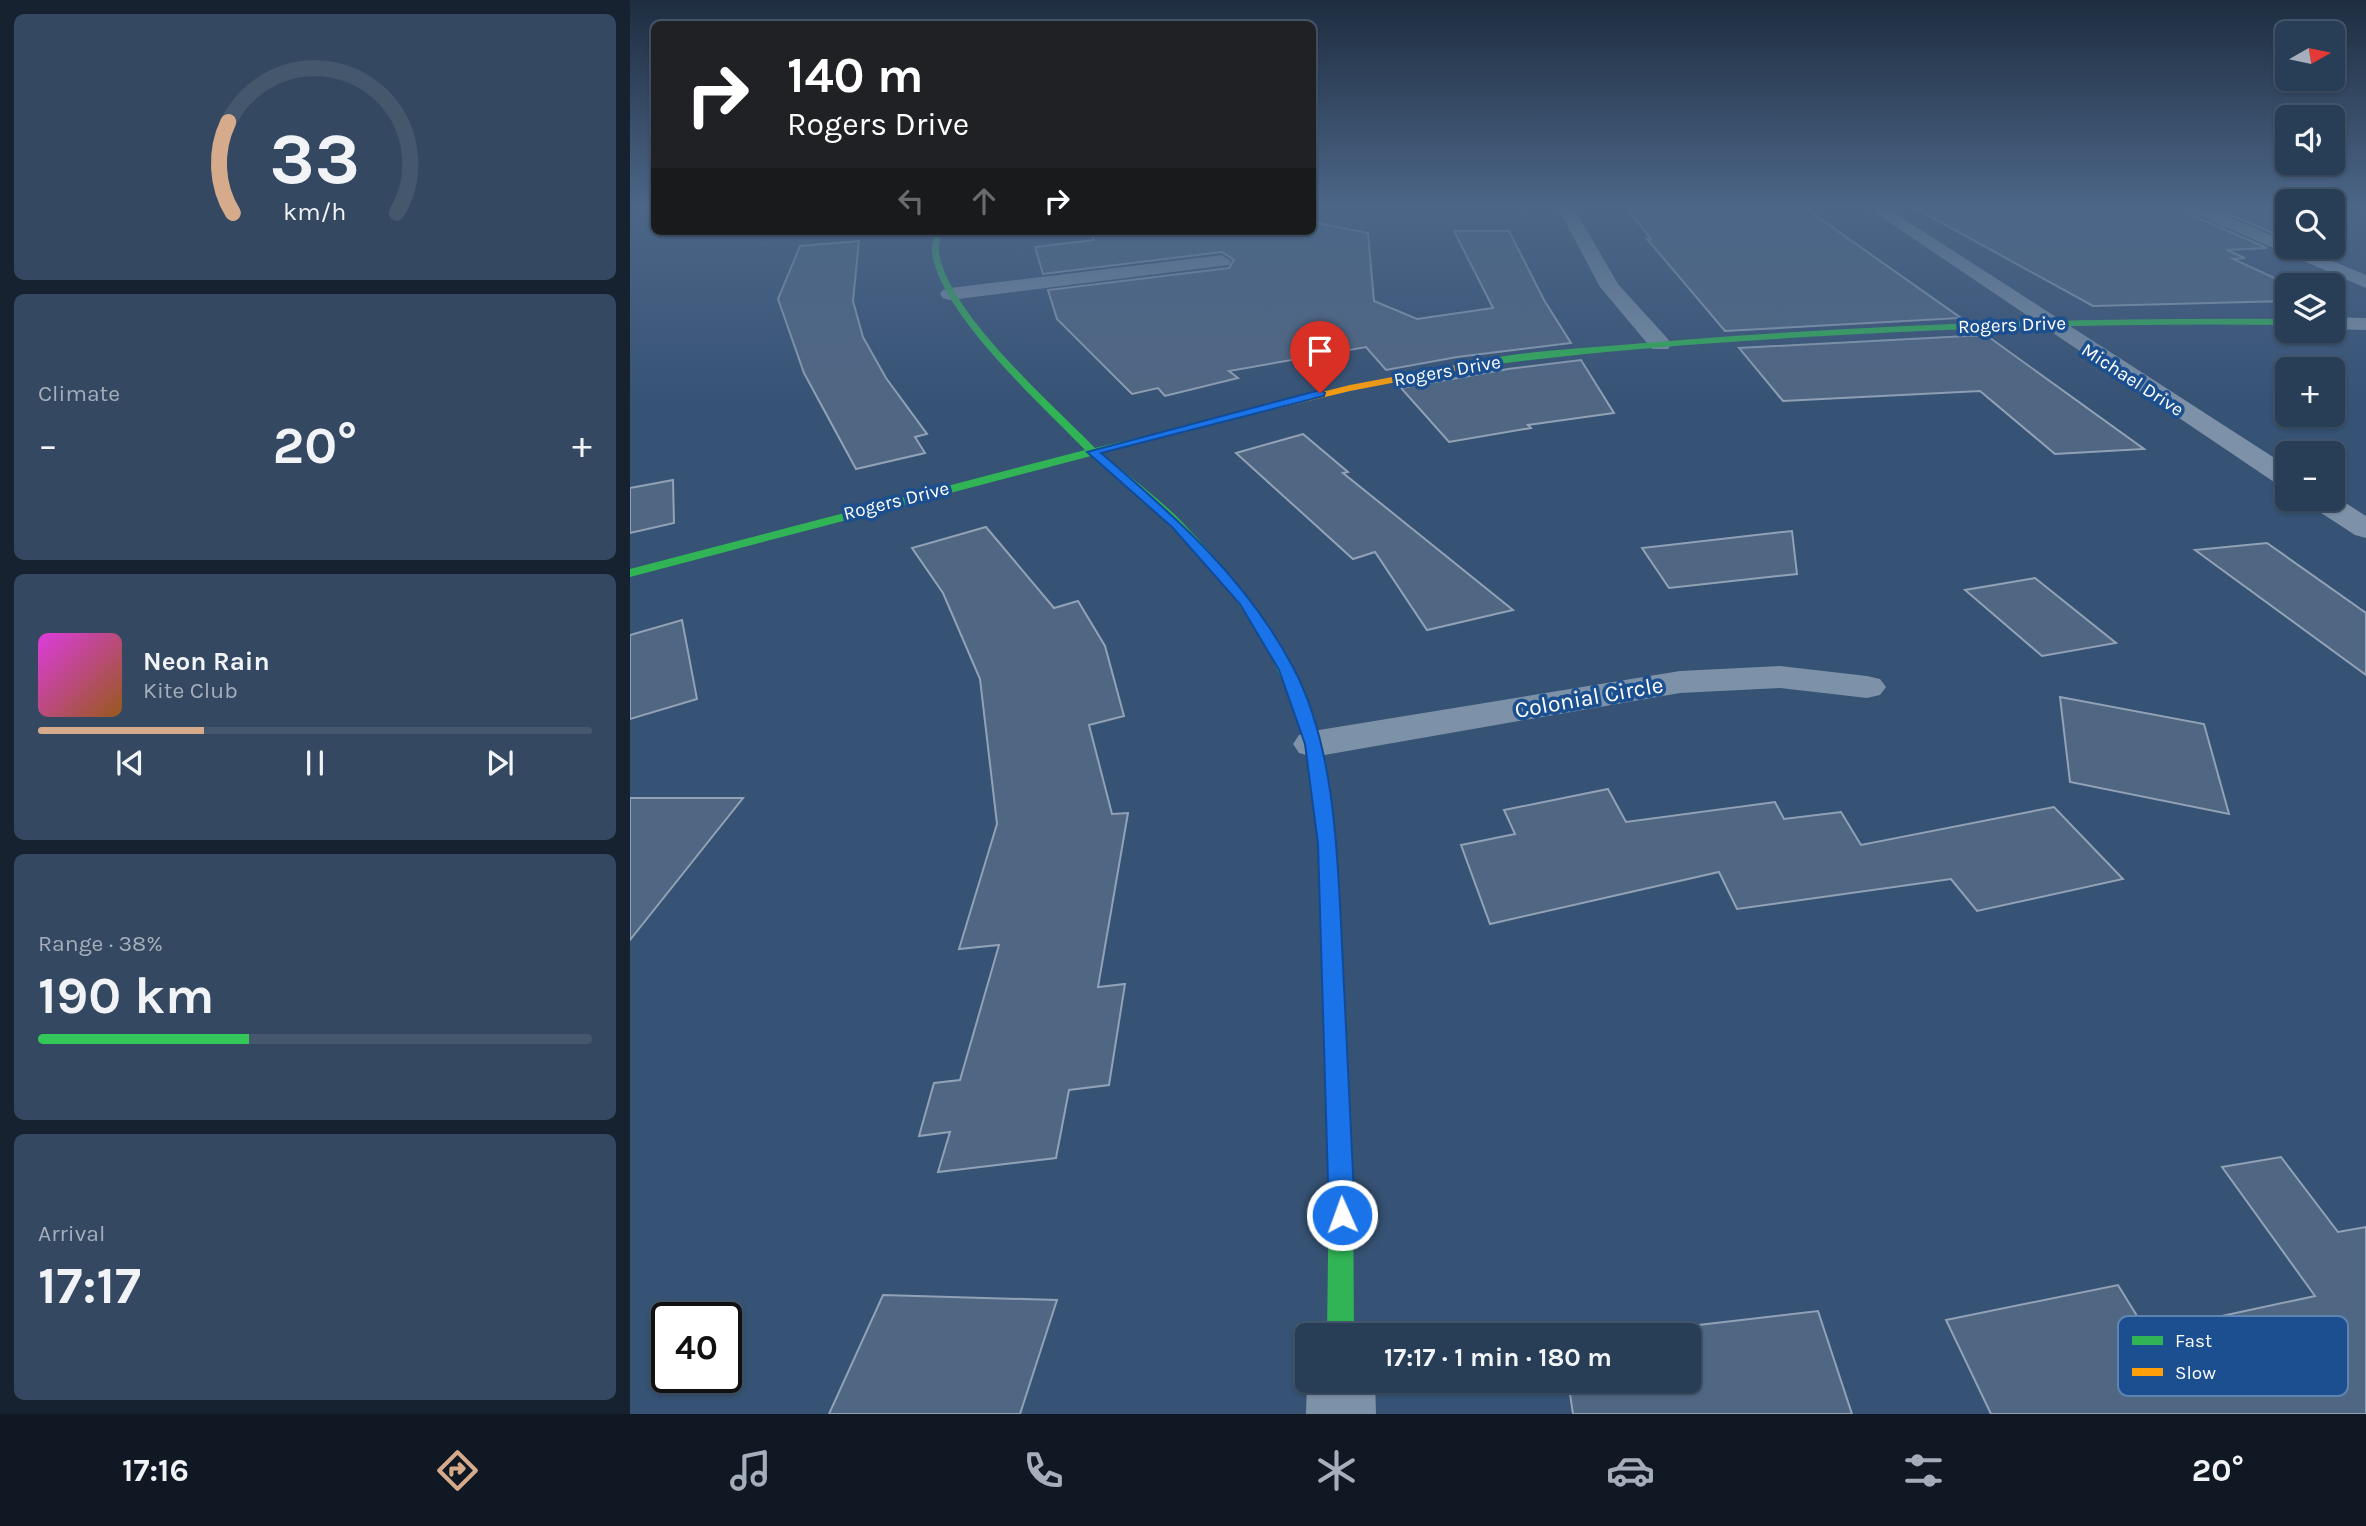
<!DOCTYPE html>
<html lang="en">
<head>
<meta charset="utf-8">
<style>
  body { margin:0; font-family:Karla,sans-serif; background:#344961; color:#f1f3f6; height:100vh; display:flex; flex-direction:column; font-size:26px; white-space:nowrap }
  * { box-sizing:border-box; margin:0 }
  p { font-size:23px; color:#a5aeba }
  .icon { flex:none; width:38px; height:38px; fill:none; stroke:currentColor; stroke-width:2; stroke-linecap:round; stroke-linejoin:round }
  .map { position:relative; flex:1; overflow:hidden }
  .side { display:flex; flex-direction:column; gap:14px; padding:14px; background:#162230; width:630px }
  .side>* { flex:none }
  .guide { position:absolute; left:21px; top:21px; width:665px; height:214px; border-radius:10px; box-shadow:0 2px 5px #0004,0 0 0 2px #44576d; background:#202124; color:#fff; overflow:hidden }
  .needle { width:46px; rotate:81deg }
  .fabs { position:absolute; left:1645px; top:21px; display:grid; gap:14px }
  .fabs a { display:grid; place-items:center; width:70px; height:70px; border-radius:10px; background:#283e57; box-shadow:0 2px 5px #0004,0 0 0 2px #44576d; font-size:35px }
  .speed { position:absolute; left:21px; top:1302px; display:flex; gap:14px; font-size:35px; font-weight:700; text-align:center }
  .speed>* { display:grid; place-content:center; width:91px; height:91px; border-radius:50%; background:#283e57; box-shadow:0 2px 5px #0004,0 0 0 2px #44576d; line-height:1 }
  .speed .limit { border:4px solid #111; border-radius:10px; background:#fff; color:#111 }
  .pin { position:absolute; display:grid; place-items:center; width:60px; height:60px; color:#fff; margin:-72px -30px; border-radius:50% 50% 50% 0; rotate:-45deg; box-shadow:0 0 7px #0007 }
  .pin .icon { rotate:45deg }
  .me { position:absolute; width:77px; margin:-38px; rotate:358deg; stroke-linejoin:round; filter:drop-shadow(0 0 5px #0008) }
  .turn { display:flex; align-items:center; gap:24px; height:147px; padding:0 21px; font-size:32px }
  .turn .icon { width:91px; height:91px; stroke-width:2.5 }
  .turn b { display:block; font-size:49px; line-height:60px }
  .lanes { display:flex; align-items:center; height:66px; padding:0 21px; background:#0003; justify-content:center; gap:35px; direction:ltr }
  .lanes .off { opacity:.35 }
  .big { font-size:52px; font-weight:700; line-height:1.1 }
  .side .tile { flex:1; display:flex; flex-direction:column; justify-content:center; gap:10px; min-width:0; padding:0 24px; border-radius:10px; background:#344961 }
  .side .dial { align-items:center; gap:0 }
  .dial svg { height:182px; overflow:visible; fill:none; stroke:#44576d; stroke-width:7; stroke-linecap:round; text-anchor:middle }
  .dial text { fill:#f1f3f6; stroke:none }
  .song { display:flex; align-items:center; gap:21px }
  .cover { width:84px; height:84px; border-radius:10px; background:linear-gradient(135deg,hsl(300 70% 55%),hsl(30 70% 35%)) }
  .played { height:7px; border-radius:4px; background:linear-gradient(90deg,#d6ab8b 30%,#44576d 30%) }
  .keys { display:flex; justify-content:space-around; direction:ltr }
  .heat { display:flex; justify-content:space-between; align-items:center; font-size:38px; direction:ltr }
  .charge { height:10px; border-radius:5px; background:linear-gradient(90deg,#34c759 38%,#44576d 0) }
  .trip { position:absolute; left:665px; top:1323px; width:406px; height:70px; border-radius:10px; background:#283e57; box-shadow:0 2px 5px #0004,0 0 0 2px #44576d; font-weight:700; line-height:70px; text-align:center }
  .tab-bar { display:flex; height:112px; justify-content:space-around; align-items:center; background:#101923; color:#a5aeba }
  .tab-bar .icon { width:49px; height:49px }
  .tab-bar .active { color:#d6ab8b }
  .tab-bar b { font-size:32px; color:#f1f3f6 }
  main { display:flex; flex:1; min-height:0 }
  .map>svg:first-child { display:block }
  .building { fill:#506783; stroke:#92a2b6; stroke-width:2 }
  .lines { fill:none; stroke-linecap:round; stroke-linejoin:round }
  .street { fill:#7d92a8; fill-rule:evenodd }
  .fast { fill:#30b455; fill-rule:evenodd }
  .slow { fill:#ff9f0a; fill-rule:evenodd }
  .route { fill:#1a73e8; stroke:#114b97; stroke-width:2 }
  .labels { text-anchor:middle; stroke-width:7; stroke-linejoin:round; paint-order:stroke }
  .far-street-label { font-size:19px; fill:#fff; stroke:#1b4f8f }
  .street-label { font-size:23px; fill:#fff; stroke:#1b4f8f }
  .key { fill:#1b4f8f; stroke:#5f84b1; stroke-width:2 }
  .key-label { font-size:19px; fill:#fff }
</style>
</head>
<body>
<main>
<section class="side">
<div class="tile dial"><svg viewBox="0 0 100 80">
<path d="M14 69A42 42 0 1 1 86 69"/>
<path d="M14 69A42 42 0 0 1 12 29" stroke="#d6ab8b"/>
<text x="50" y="56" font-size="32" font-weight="700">33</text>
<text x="50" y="72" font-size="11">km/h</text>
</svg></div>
<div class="tile"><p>Climate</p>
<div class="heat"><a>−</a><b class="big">20°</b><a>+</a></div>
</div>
<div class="tile">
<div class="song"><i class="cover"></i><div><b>Neon Rain</b><p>Kite Club</p></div></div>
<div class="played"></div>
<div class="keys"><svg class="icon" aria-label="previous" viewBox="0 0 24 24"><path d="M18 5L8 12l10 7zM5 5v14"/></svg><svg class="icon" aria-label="pause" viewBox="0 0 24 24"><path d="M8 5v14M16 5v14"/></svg><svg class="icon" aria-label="next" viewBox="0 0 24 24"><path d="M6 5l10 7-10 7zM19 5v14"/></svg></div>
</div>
<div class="tile"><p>Range · 38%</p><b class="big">190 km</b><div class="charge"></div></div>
<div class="tile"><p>Arrival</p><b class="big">17:17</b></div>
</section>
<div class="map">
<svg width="1736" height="1414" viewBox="0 0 1736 1414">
  <rect width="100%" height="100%" fill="#365274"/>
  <g class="building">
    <path d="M 997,208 L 1175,208 L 1331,318 L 1095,331 L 1017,239 L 1021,239 Z"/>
    <path d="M 1285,208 L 1553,208 L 1557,213 L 1637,248 L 1597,250 L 1615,258 L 1603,259 L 1660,285 L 1657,285 L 1657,301 L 1463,306 Z"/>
    <path d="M 1584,208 L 1657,208 L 1657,239 Z"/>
    <path d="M 682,222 L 738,233 L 744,301 L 787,319 L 863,308 L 824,231 L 879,231 L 914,300 L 941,343 L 827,357 L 756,370 L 736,347 L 599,371 L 608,378 L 535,396 L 528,388 L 502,394 L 427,319 L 418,290 L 599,268 L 604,260 L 592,252 L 413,274 L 405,247 L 464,240 L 461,231 L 682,231 Z"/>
    <path d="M 229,241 L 223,301 L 233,337 L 256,378 L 297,434 L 285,437 L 295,453 L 226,469 L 174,373 L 148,299 L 170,246 Z"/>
    <path d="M 1356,335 L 1514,449 L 1425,454 L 1350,391 L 1153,401 L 1109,348 Z"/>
    <path d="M 951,360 L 984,413 L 898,425 L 901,428 L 819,442 L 771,388 L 878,369 Z"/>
    <path d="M 673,434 L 718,472 L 713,473 L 883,610 L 797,630 L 745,552 L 723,559 L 606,453 Z"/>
    <path d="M 43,480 L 44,523 L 0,533 L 0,488 Z"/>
    <path d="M 356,527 L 424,608 L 448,601 L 475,646 L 494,716 L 459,725 L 482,814 L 498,813 L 468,987 L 495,984 L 479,1085 L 439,1090 L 426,1158 L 308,1172 L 320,1132 L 289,1136 L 304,1083 L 330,1080 L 369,945 L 329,949 L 367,824 L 350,679 L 313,593 L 282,548 Z"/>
    <path d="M 1162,531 L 1167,574 L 1039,588 L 1012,548 Z"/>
    <path d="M 1637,543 L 1736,613 L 1736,675 L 1565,550 Z"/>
    <path d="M 1405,578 L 1486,643 L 1412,656 L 1335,590 Z"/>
    <path d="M 52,620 L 67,699 L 0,719 L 0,635 Z"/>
    <path d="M 1430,697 L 1574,724 L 1599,814 L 1440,782 Z"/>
    <path d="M 978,789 L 996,822 L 1145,802 L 1154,819 L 1211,812 L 1231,845 L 1424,807 L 1493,879 L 1347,911 L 1321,879 L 1107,909 L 1089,872 L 860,924 L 831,845 L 885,834 L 874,810 Z"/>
    <path d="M 0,798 L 113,798 L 0,940 Z"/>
    <path d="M 1651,1157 L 1708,1232 L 1736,1227 L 1736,1414 L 1361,1414 L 1316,1320 L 1488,1285 L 1517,1332 L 1685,1296 L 1592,1167 Z"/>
    <path d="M 253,1295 L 427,1300 L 390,1414 L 199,1414 Z"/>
    <path d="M 1188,1311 L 1222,1414 L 943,1414 L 938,1381 L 1059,1381 L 1059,1335 L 982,1335 Z"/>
  </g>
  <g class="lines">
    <g class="street">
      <path d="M 928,208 L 944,208 L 988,284 L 1038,339 L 1041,344 L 1038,349 L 1022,349 L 970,287 Z"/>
      <path d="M 1238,208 L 1257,208 L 1657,466 L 1657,486 L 1647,484 Z"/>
      <path d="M 1556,208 L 1578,208 L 1657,242 L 1657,247 L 1669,247 L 1736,275 L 1736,288 L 1558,211 Z"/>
      <path d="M 592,255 L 601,261 L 599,265 L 320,300 L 313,298 L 310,294 L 313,290 L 320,288 Z"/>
      <path d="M 1703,317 L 1736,318 L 1736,330 L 1703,329 Z"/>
      <path d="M 1703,495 L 1736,516 L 1736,538 L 1725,535 L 1679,505 L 1674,499 L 1703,499 Z"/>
      <path d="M 1150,666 L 1237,676 L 1250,679 L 1256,687 L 1250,695 L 1237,698 L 1150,688 L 1050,693 L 683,757 L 669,753 L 663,744 L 669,735 L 683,731 L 1050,671 Z"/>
      <path d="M 677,1380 L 745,1381 L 746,1414 L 676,1414 Z"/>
    </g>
    <g class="fast">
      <path d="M 305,231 L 313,231 C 311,237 308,246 309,252 C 317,312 422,404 465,448 L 550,428 L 550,432 L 471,453 C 498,476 528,497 553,523 C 604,576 651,634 677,703 L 675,706 L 663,706 L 661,703 C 638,637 592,575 542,526 C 517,501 488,479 461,456 L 0,577 L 0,569 L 455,450 C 412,405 309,313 302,252 C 301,246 304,237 305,231 Z"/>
      <path d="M 1657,319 L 1657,325 C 1508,323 1360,327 1212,335 C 1090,342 968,350 847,367 L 842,364 C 857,354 954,348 978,346 C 1204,326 1431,317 1657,319 Z"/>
      <path d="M 711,1166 L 720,1170 L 723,1178 L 724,1335 L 697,1335 L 699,1178 L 702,1170 Z"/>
    </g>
    <g class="slow">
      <path d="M 847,361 L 852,364 L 850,366 L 720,391 L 546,433 L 541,430 L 720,385 Z"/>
      <path d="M 669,698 L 677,703 L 691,744 L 706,844 L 723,1178 L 720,1186 L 711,1190 L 702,1186 L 699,1178 L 688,844 L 675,744 L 661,703 Z"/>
    </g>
  </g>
  <linearGradient id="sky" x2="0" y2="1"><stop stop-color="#1e2d40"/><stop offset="0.51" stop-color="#4c6688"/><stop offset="1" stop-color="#4c6688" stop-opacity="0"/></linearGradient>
  <rect width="1736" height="406" fill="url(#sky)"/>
  <path class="route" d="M 690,390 L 695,393 L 694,396 L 471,453 C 546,517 617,579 664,669 C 708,753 708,872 713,965 C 717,1048 721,1132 725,1215 L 721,1223 L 712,1227 L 703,1223 L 699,1215 L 688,844 L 675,744 L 649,670 L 610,604 L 542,527 L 457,452 Z"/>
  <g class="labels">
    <g class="far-street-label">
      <text transform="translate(1382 324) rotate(-2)" y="7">Rogers Drive</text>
      <text transform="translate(817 370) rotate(-10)" y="7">Rogers Drive</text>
      <text transform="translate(1503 379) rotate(33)" y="7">Michael Drive</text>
      <text transform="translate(266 500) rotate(-14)" y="7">Rogers Drive</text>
    </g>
    <g class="street-label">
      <text transform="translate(959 697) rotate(-10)" y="8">Colonial Circle</text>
    </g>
  </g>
  <rect x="1488" y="1316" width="230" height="80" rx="10" class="key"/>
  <rect x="1502" y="1336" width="31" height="9" fill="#30b455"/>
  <rect x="1502" y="1368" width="31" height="8" fill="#ff9f0a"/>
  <g class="key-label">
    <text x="1545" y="1347">Fast</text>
    <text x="1545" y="1379">Slow</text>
  </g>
</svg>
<div class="fabs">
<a><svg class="needle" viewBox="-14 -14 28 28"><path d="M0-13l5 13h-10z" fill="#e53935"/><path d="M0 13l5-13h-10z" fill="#a5aeba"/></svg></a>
<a><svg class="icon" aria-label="sound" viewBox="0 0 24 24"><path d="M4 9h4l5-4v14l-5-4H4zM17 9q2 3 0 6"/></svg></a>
<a><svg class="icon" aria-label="search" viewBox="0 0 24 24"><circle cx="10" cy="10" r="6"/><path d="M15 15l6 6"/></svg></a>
<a><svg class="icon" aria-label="layers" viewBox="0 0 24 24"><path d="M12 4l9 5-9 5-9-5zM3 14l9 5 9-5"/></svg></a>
<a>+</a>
<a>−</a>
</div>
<div class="speed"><div class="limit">40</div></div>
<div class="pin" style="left:690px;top:393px;background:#d93025"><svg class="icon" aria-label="arrive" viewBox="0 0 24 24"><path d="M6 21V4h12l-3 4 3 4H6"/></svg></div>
<svg class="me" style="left:712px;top:1215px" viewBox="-20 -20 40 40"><circle r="17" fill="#1a73e8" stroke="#fff" stroke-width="3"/><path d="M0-11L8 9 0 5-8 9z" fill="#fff"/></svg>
<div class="trip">17:17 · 1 min · 180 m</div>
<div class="guide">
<div class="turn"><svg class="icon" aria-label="right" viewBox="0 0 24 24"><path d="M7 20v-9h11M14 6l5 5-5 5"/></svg><div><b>140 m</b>Rogers Drive</div></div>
<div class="lanes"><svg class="icon off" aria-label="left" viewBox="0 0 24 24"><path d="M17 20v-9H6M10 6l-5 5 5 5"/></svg><svg class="icon off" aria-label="ahead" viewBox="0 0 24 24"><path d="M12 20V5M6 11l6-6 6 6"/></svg><svg class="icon" aria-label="right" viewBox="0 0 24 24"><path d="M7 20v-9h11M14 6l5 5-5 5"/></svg></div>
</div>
</div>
</main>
<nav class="tab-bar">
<b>17:16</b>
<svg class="icon active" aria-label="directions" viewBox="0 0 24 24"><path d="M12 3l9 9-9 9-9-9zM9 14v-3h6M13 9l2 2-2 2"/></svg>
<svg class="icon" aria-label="music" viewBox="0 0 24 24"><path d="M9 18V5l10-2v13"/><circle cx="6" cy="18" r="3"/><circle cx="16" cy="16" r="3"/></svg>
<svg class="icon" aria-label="phone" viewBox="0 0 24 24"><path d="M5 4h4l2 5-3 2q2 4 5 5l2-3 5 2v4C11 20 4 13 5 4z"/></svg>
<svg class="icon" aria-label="climate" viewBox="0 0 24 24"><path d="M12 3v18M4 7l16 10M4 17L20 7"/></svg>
<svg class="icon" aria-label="car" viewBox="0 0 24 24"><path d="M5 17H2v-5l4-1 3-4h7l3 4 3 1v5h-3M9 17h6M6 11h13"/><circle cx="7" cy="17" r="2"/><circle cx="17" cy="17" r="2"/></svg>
<svg class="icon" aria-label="filters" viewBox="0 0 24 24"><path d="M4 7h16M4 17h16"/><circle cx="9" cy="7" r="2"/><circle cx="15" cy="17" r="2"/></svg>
<b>20°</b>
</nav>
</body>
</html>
